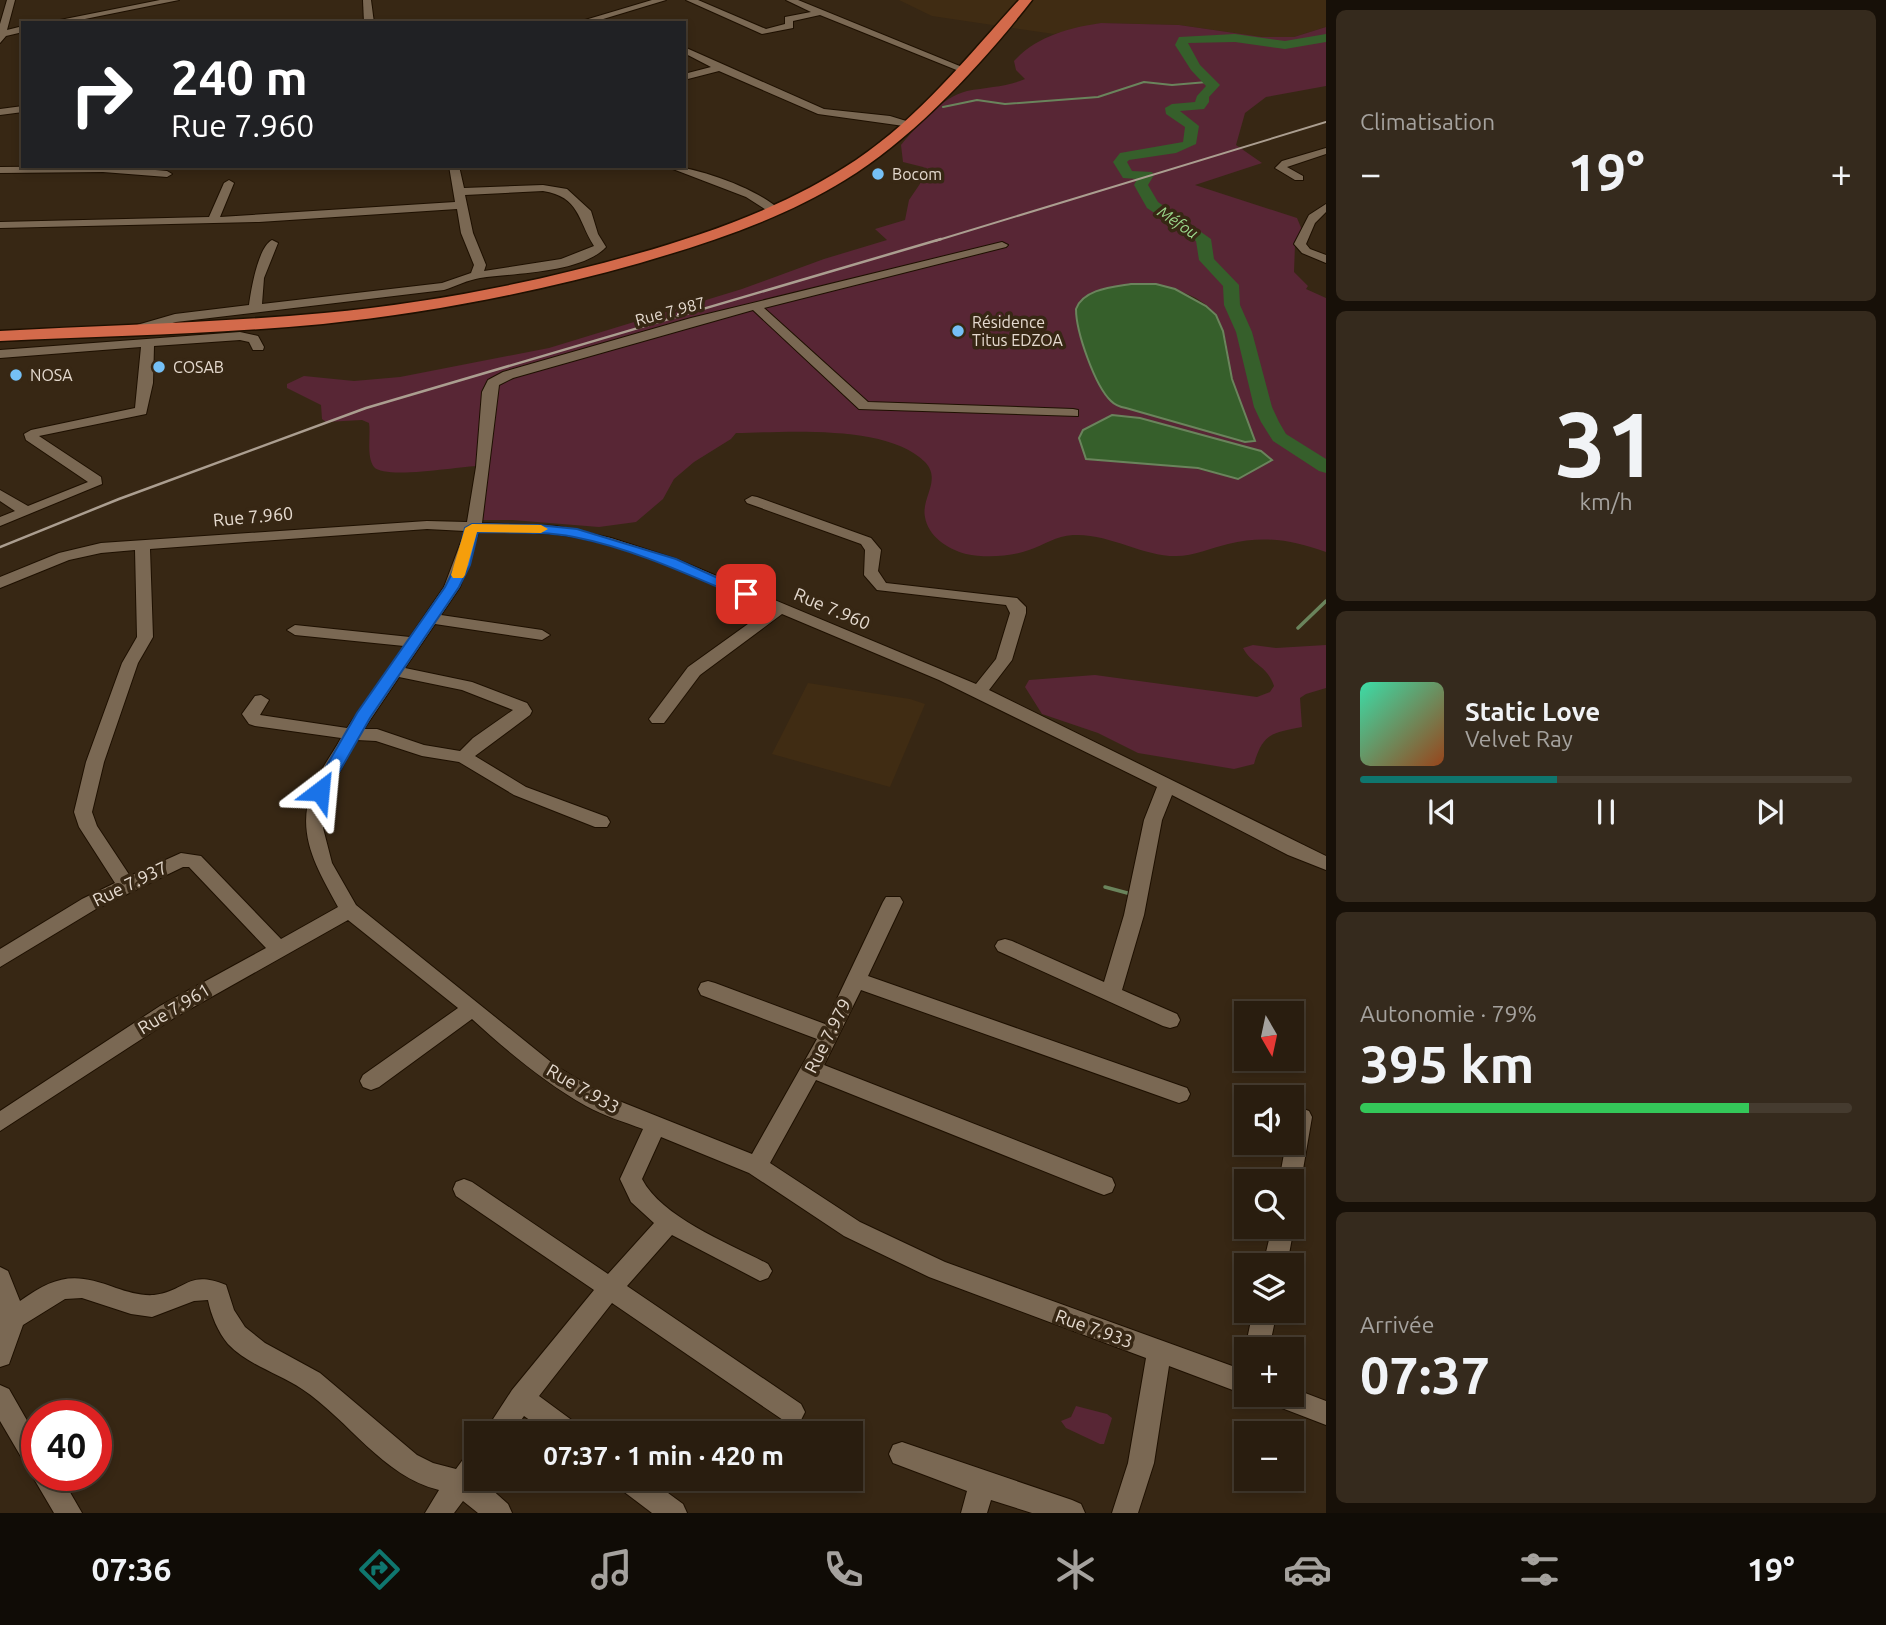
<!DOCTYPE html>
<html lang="fr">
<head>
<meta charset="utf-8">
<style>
  body { margin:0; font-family:Ubuntu,sans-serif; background:#352a1d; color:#f1f3f6; height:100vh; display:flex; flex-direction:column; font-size:26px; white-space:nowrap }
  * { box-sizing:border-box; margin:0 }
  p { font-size:23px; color:#a5a29e }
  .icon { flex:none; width:38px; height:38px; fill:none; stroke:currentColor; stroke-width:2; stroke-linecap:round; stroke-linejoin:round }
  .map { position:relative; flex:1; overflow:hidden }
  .details { display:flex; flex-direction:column; gap:10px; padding:10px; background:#171008; width:560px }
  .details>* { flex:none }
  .guide { position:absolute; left:21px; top:21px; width:665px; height:147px; border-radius:0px; box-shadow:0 4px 10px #0003,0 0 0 2px #453b2f; background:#202124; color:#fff; overflow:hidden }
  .needle { width:46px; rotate:171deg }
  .controls { position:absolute; left:1234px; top:1001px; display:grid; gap:14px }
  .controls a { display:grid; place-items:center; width:70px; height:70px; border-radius:0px; background:#291d0f; box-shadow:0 4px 10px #0003,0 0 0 2px #453b2f; font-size:35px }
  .speed { position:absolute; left:21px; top:1400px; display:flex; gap:14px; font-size:35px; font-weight:700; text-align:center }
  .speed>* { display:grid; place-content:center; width:91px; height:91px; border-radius:50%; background:#291d0f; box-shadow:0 4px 10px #0003,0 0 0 2px #453b2f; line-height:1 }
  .speed .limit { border:10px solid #d22; background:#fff; color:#111 }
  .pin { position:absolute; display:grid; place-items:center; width:60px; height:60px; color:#fff; margin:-30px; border-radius:14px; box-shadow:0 4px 10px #0006 }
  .me { position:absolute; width:77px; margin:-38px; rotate:29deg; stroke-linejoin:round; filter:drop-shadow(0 0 5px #0008) }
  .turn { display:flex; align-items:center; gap:24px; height:147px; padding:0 35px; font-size:32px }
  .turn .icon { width:91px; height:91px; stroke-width:2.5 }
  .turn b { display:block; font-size:49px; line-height:60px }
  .big { font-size:52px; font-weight:600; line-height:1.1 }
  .details .widget { flex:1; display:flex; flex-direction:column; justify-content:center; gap:10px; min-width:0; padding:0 24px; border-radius:10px; background:#352a1d }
  .details .dial { align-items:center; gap:0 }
  .dial b { font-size:91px; line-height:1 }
  .song { display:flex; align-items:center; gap:21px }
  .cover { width:84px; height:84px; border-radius:10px; background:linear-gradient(135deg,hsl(160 70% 55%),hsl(20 70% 35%)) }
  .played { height:7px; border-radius:4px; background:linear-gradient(90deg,#0f766e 40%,#453b2f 40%) }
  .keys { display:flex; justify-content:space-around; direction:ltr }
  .heat { display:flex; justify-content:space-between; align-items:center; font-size:38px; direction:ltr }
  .charge { height:10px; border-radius:5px; background:linear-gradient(90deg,#34c759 79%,#453b2f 0) }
  .trip { position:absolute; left:464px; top:1421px; width:399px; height:70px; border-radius:0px; background:#291d0f; box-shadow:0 4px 10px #0003,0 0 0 2px #453b2f; font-weight:600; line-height:70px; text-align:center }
  .menu { display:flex; height:112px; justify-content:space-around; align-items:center; background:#100c06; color:#a5a29e }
  .menu .icon { width:49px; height:49px }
  .menu .selected { color:#0f766e }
  .menu b { font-size:32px; color:#f1f3f6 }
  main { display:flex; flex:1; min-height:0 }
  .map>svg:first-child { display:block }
  .built { fill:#402c13 }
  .green { fill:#582635; fill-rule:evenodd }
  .water { fill:#365f2b; stroke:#6a845c; stroke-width:2 }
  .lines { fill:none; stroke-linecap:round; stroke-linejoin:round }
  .stream-far1 { stroke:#6a845c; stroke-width:2 }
  .stream { stroke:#6a845c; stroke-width:3.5 }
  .river { fill:#365f2b; fill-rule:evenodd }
  .minor-casing { stroke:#1e1001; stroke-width:2 }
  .highway-casing { stroke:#1e1001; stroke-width:3 }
  .minor { fill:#7a6853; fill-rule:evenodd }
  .highway { fill:#d36a4b; fill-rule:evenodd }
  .rail-far1 { stroke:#ab9e90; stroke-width:2 }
  .rail { stroke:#ab9e90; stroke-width:2.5 }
  .route { fill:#1a73e8; stroke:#114b97; stroke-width:2 }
  .slow { fill:#f59e0b }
  .poi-dot { fill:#75c0f6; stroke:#372714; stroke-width:2.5 }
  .labels { text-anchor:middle; stroke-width:7; stroke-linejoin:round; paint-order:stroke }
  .far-poi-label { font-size:16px; fill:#e5dacf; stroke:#372714; text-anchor:start }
  .far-water-label { font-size:16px; font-style:italic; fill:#9bd88b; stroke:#372714 }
  .far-street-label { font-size:16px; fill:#e5dacf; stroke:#372714 }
  .street-label { font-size:18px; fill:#e5dacf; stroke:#372714 }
</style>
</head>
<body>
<main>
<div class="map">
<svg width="1326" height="1513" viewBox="0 0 1326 1513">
  <rect width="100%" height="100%" fill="#372714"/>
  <g class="built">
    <path d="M 899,0 L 1326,0 L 1326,27 L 1294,37 L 1262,37 L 1179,25 L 1101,23 L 1054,34 L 932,16 Z"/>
    <path d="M 808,683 L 910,699 L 925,704 L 890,787 L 772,754 Z"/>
  </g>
  <g class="green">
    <path d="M 1101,23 L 1179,25 L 1262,37 L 1294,37 L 1326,27 L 1326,86 L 1266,97 L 1245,113 L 1236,145 L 1262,163 L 1195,185 L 1297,218 L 1302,230 L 1295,245 L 1294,272 L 1308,286 L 1306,289 L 1326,298 L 1326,552 C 1292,540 1264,535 1228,544 C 1211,548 1194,556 1176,556 C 1141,556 1109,533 1073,535 C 1056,536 1044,545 1029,550 C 1011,557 984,558 966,554 C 947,549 928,536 925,517 C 921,498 942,480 925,462 C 888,424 787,432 736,433 L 731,439 L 694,462 L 674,479 L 663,499 L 636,522 L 599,527 L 512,520 L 483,520 L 480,515 L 479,466 C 461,466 385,480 374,467 C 366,456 371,435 369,423 L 362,420 L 326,422 L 322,419 L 321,405 L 287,388 L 287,384 L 304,376 L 354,381 L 400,377 L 549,348 L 742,289 L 824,259 L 887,240 L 875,229 L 905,220 L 909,200 L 928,172 L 923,167 L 903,162 L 901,145 C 917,126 942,97 967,91 C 987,87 1007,87 1025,79 L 1016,70 L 1014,61 C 1037,36 1069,28 1101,23 ZM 1142,283 C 1166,286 1199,293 1215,314 C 1227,330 1228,357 1231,376 C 1235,397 1244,418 1254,437 L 1253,441 L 1231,438 L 1119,406 C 1096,394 1074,329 1078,304 L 1096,292 ZM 1112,415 L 1140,418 L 1261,451 L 1238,479 L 1185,466 L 1091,460 L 1096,424 Z"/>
    <path d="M 1253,645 L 1276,648 L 1326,645 L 1326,688 L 1306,694 L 1300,698 L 1302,727 C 1272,733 1263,733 1254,764 L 1234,769 L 1138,753 L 1098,733 L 1042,714 L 1025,687 L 1029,680 L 1095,675 L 1257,697 L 1270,692 L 1274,686 C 1267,665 1252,665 1243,648 Z"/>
    <path d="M 1076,1406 L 1107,1414 L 1112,1418 L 1104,1444 L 1100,1444 L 1066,1428 L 1061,1421 L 1071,1417 Z"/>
  </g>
  <g class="water">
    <path d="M 1131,284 L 1156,284 L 1175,289 L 1206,306 L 1216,315 L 1223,331 L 1232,379 L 1255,441 L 1245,442 L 1126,408 C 1120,407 1115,405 1111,401 C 1095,386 1076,332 1076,309 C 1083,289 1113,287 1131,284 Z"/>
    <path d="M 1112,415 L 1140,418 L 1261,451 L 1272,460 L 1238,479 L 1198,468 L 1086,459 L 1079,438 L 1083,430 Z"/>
  </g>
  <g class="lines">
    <path class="stream-far1" d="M 943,107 L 977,100 L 1005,104 L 1098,97 L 1144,82 L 1172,85 L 1207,82"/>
    <g class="stream">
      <path d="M 1298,628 L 1326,601"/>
      <path d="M 1105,887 L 1131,894"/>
    </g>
    <path class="river" d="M 1235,34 L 1285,41 L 1326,34 L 1326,42 L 1285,49 L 1235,42 L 1188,43 L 1200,65 L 1220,85 L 1209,97 L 1209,102 L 1204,109 L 1180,111 L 1199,126 L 1196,144 L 1176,153 L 1129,160 L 1127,162 L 1132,171 L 1152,172 L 1154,175 L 1148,185 L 1158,202 L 1211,239 L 1214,259 L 1239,285 L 1240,305 L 1252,332 L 1272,407 L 1279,422 L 1286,434 L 1326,459 L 1326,473 L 1319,471 L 1273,441 L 1261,422 L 1254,407 L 1236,332 L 1224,305 L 1223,286 L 1199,260 L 1196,241 L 1147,208 L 1134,185 L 1137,179 L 1123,178 L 1113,162 L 1120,153 L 1183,142 L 1185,127 L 1166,114 L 1165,108 L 1172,104 L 1195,102 L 1197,96 L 1206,86 L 1191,70 L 1175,45 L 1179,37 Z"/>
    <g class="minor-casing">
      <g id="minor">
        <path d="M 7,0 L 15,0 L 7,30 L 23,26 L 23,32 L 6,36 L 0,43 L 0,24 Z"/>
        <path d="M 160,0 L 179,0 L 65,23 L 45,23 Z"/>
        <path d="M 363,0 L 371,0 L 374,23 L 364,23 Z"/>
        <path d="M 652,0 L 666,0 L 590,23 L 575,23 Z"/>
        <path d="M 686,0 L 698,0 L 766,29 L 785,24 L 785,17 L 811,12 L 786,0 L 798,0 L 967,69 L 959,71 L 820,15 L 793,21 L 793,28 L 762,34 Z"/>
        <path d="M 684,47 L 824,109 L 890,116 L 916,124 L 911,127 L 818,114 L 719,71 L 684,80 L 684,74 L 711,67 L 684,53 Z"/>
        <path d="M 23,106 L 23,112 L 0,115 L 0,109 Z"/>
        <path d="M 1326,148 L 1326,154 L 1287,167 L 1303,176 L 1303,180 L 1295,180 L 1275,168 L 1282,161 Z"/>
        <path d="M 109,166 L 167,171 L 172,174 L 167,177 L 103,172 L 0,173 L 0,167 Z"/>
        <path d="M 449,166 L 459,166 L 464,188 L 543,185 L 567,189 L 591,211 L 598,234 L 606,247 C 582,273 515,273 480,278 C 468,280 456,286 444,290 L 176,322 L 141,332 L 137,331 L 137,325 L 175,314 L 249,305 C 251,290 258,247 272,240 L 278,243 L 264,278 L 262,304 L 442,283 L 471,273 L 474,265 L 461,233 L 457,209 L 259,222 L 0,228 L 0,222 L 209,217 L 224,183 L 229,180 L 234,183 L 220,217 L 455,202 ZM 543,191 C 580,197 577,219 594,246 L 561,259 L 484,271 L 486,265 L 473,233 L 465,195 Z"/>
        <path d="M 665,166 C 695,166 759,189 781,211 L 771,213 L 746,197 Z"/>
        <path d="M 1326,204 L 1326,212 L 1315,223 L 1306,244 L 1310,249 L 1326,255 L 1326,263 L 1302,253 L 1294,244 L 1309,215 Z"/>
        <path d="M 1002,242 L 1008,245 L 1006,247 L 764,308 L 868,402 L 1073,409 L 1078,410 L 1078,416 L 859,409 L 753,310 L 513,378 L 499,385 L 482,523 L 556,526 L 611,538 L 676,559 L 976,684 L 996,659 L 1010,613 L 1006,605 L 877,590 L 864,575 L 865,550 L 861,544 L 747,503 L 745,500 L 752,496 L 757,497 L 871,538 L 881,550 L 878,571 L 886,583 L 1017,598 L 1026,607 L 1026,613 L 1012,660 L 989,690 L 1326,856 L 1326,870 L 1288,855 L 1172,795 L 1162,820 L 1144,915 L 1122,990 L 1177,1014 L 1180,1020 L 1177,1026 L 1170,1028 L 1163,1026 L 998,951 L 995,946 L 998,941 L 1005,939 L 1012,941 L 1104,982 L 1124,915 L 1144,820 L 1157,787 L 939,680 L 782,614 L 700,675 L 664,723 L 652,723 L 649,719 L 688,667 L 769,609 C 701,580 629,543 555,534 C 530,532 504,532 479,531 L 460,587 L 441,615 L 542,630 L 550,635 L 542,640 L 435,624 L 405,668 L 472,682 L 527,703 L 532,711 L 530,715 L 475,756 L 526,787 L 607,817 L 610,822 L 607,827 L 595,827 L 514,795 L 459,762 L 422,756 L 376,741 L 357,740 L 329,791 L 323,828 L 332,863 L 356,905 L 556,1066 L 604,1095 L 752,1154 L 817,1039 L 701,995 L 698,989 L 701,983 L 708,981 L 715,983 L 825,1024 L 883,902 L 886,897 L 900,897 L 903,902 L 868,976 L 1187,1088 L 1190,1094 L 1187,1100 L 1179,1103 L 861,990 L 824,1065 L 1112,1178 L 1115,1185 L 1112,1192 L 1104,1195 L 1096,1192 L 816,1080 L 770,1163 L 860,1222 L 945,1262 L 1246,1371 L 1246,1395 L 1169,1366 L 1154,1463 L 1138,1513 L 1112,1513 L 1128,1463 L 1146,1358 L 929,1277 L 844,1236 L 749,1173 L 661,1137 L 642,1179 C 662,1218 731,1244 768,1264 L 772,1271 L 768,1278 L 760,1281 L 672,1235 L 627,1286 L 801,1404 L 805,1412 L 801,1420 L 792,1424 L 783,1420 L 612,1303 L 539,1396 L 577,1424 L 581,1433 L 548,1433 L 524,1416 L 512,1433 L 484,1433 L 512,1390 L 594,1290 L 456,1196 L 453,1189 L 456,1182 L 464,1179 L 472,1182 L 608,1274 L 654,1223 L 631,1202 L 620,1179 L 643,1129 C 624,1122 604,1116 586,1106 C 544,1082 508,1052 472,1019 L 379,1087 L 371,1090 L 363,1087 L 360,1081 L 363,1075 L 458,1008 L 348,920 L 174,1018 L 0,1131 L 0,1111 L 160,1006 L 266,948 L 189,867 L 183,867 L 96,909 L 0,967 L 0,949 L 82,899 L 115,883 L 79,827 L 74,812 L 86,762 L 122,663 L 137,637 L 135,550 L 101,553 L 69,560 L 0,588 L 0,577 L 59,553 L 101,543 L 427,521 L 467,522 L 476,467 L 482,392 L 488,380 L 503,372 L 691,318 ZM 427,529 L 465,531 L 444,587 L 410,637 L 295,625 L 287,630 L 295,635 L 404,646 L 347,728 L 260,715 L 269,700 L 261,695 L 255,696 L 242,714 L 249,724 L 255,726 L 341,738 C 332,755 318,772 312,790 C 295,834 318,870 338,907 L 281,939 L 201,856 L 181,853 L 130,876 L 97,826 L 92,812 L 104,762 L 138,663 L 153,637 L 150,549 ZM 399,677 L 462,690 L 513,710 L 473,738 L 460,751 L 424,745 L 377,729 L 364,729 Z"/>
        <path d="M 240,332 L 258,336 L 264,347 L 263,350 L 253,350 L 249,342 L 240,340 L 154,346 L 153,383 L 146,414 L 39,436 L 101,477 L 102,484 L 0,526 L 0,517 L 15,511 L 0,501 L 0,490 L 28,506 L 88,482 L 26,440 L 24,434 L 31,430 L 135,408 L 141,347 L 0,358 L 0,350 Z"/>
        <path d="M 1301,1108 L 1309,1111 L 1312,1117 L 1301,1181 L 1298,1188 L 1292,1190 L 1292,1181 L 1279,1181 L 1286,1143 L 1292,1143 L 1292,1114 Z"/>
        <path d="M 1292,1221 L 1294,1227 L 1287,1265 L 1263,1265 L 1272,1227 L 1292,1227 Z"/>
        <path d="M 0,1267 L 8,1271 L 20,1301 C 56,1275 75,1272 116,1288 C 128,1292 141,1296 154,1295 C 187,1291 187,1269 226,1285 L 234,1310 L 245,1327 L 265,1343 L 320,1373 L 417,1455 L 433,1463 L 456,1469 L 467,1454 L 476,1450 L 476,1479 L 480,1479 L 508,1504 L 512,1513 L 478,1513 L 463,1501 L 454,1513 L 425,1513 L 439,1490 C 382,1476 349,1420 302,1389 C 278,1373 248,1365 228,1344 C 218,1332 211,1315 208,1300 L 194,1301 L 152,1317 L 131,1314 L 82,1298 L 65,1299 L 23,1325 L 9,1364 L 0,1367 Z"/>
        <path d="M 1253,1311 L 1277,1311 L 1269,1349 L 1246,1349 L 1246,1352 L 1245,1349 Z"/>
        <path d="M 0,1385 L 9,1389 L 37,1438 L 37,1475 L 60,1475 L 82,1513 L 54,1513 L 0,1421 Z"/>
        <path d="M 1292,1388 L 1326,1401 L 1326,1425 L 1269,1403 L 1266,1395 L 1292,1395 Z"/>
        <path d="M 902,1442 L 1072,1500 L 1081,1504 L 1085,1513 L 1032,1513 L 991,1500 L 987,1513 L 961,1513 L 967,1491 L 893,1463 L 889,1454 L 893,1445 Z"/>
        <path d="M 615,1479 L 649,1479 L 683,1504 L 687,1513 L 652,1513 L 619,1488 Z"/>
      </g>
    </g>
    <g class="highway-casing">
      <path id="highway" d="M 1019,0 L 1032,0 C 983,63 913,139 845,180 C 782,219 711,242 640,263 C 537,292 430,313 323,324 C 216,334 108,336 0,341 L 0,331 C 108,325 216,323 324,313 C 429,303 534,283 636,254 C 713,232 789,205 856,160 C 920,117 968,56 1019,0 Z"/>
    </g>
    <use href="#minor" class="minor"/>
    <use href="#highway" class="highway"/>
    <path class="rail-far1" d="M 935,241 L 1326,122"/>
    <path class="rail" d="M 0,547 L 119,499 L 366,408 L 941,239"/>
  </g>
  <path class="route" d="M 472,524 L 538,525 L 577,529 L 676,559 L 753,594 L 751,597 L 741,597 C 687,574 631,548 574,537 C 542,531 510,533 478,532 L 470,565 L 459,587 L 370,718 L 326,795 L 315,795 L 312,791 L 357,713 L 445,587 L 456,565 L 465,528 Z"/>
  <path class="slow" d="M 472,524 L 541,525 L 548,529 L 541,533 L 477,532 L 465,575 L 463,578 L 453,578 L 451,575 L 465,528 Z"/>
  <g class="poi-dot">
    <circle cx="878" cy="174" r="7"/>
    <circle cx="958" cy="331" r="7"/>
    <circle cx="159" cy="367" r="7"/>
    <circle cx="16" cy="375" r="7"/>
  </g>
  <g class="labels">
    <g class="far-poi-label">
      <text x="892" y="180">Bocom</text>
      <text x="972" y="328">Résidence<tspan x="972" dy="18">Titus EDZOA</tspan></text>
      <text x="173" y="373">COSAB</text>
      <text x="30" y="381">NOSA</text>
    </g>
    <g class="far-water-label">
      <text transform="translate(1178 222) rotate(34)" y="6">Méfou</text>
    </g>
    <g class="far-street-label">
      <text transform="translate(670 311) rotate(-15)" y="6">Rue 7.987</text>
    </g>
    <g class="street-label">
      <text transform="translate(253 517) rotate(-5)" y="6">Rue 7.960</text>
      <text transform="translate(832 609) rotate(23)" y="6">Rue 7.960</text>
      <text transform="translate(130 884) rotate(-26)" y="6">Rue 7.937</text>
      <text transform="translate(174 1009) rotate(-31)" y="6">Rue 7.961</text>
      <text transform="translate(828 1036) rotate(-63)" y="6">Rue 7.979</text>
      <text transform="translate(583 1089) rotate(30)" y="6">Rue 7.933</text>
      <text transform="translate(1094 1329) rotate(20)" y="6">Rue 7.933</text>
    </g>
  </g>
</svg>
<div class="controls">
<a><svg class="needle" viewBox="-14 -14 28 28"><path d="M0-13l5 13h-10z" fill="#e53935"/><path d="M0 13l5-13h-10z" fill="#a5a29e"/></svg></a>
<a><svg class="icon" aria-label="sound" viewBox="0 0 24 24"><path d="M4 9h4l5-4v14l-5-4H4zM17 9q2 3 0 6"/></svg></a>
<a><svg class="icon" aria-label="search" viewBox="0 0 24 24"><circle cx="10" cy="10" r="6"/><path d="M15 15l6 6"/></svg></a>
<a><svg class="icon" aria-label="layers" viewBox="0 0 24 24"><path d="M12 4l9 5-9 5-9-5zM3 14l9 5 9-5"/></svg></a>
<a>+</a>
<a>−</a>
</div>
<div class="speed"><div class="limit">40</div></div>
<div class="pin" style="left:746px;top:594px;background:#d93025"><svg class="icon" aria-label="arrive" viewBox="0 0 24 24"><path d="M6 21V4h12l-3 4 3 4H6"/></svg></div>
<svg class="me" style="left:320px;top:791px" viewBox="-20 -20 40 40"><path d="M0-17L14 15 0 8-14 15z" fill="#1a73e8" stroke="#fff" stroke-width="4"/></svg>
<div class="trip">07:37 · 1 min · 420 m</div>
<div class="guide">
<div class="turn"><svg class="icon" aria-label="right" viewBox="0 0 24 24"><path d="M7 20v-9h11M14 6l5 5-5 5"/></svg><div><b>240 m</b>Rue 7.960</div></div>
</div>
</div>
<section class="details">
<div class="widget"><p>Climatisation</p>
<div class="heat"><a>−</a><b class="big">19°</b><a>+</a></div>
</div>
<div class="widget dial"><b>31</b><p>km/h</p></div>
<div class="widget">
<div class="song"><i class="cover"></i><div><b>Static Love</b><p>Velvet Ray</p></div></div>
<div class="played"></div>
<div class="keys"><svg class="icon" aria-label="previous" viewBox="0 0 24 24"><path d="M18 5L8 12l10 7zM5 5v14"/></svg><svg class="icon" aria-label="pause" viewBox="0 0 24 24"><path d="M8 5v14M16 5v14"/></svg><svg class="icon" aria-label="next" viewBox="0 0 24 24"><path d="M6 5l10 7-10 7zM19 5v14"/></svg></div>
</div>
<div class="widget"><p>Autonomie · 79%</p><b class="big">395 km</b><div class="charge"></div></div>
<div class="widget"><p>Arrivée</p><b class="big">07:37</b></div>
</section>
</main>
<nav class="menu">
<b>07:36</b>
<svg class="icon selected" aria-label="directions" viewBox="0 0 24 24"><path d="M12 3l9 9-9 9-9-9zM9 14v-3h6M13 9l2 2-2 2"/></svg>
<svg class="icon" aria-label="music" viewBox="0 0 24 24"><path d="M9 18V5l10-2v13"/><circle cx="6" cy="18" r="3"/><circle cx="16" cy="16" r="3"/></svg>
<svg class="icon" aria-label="phone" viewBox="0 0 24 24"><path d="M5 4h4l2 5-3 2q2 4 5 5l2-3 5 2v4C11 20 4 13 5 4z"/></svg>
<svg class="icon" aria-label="climate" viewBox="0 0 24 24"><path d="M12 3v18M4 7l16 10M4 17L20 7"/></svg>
<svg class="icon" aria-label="car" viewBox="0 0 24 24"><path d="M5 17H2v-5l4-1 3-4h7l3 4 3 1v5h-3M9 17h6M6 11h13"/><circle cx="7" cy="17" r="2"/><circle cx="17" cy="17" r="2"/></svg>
<svg class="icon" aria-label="filters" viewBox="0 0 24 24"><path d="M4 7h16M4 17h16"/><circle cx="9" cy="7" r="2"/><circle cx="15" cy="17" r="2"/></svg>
<b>19°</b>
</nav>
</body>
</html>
